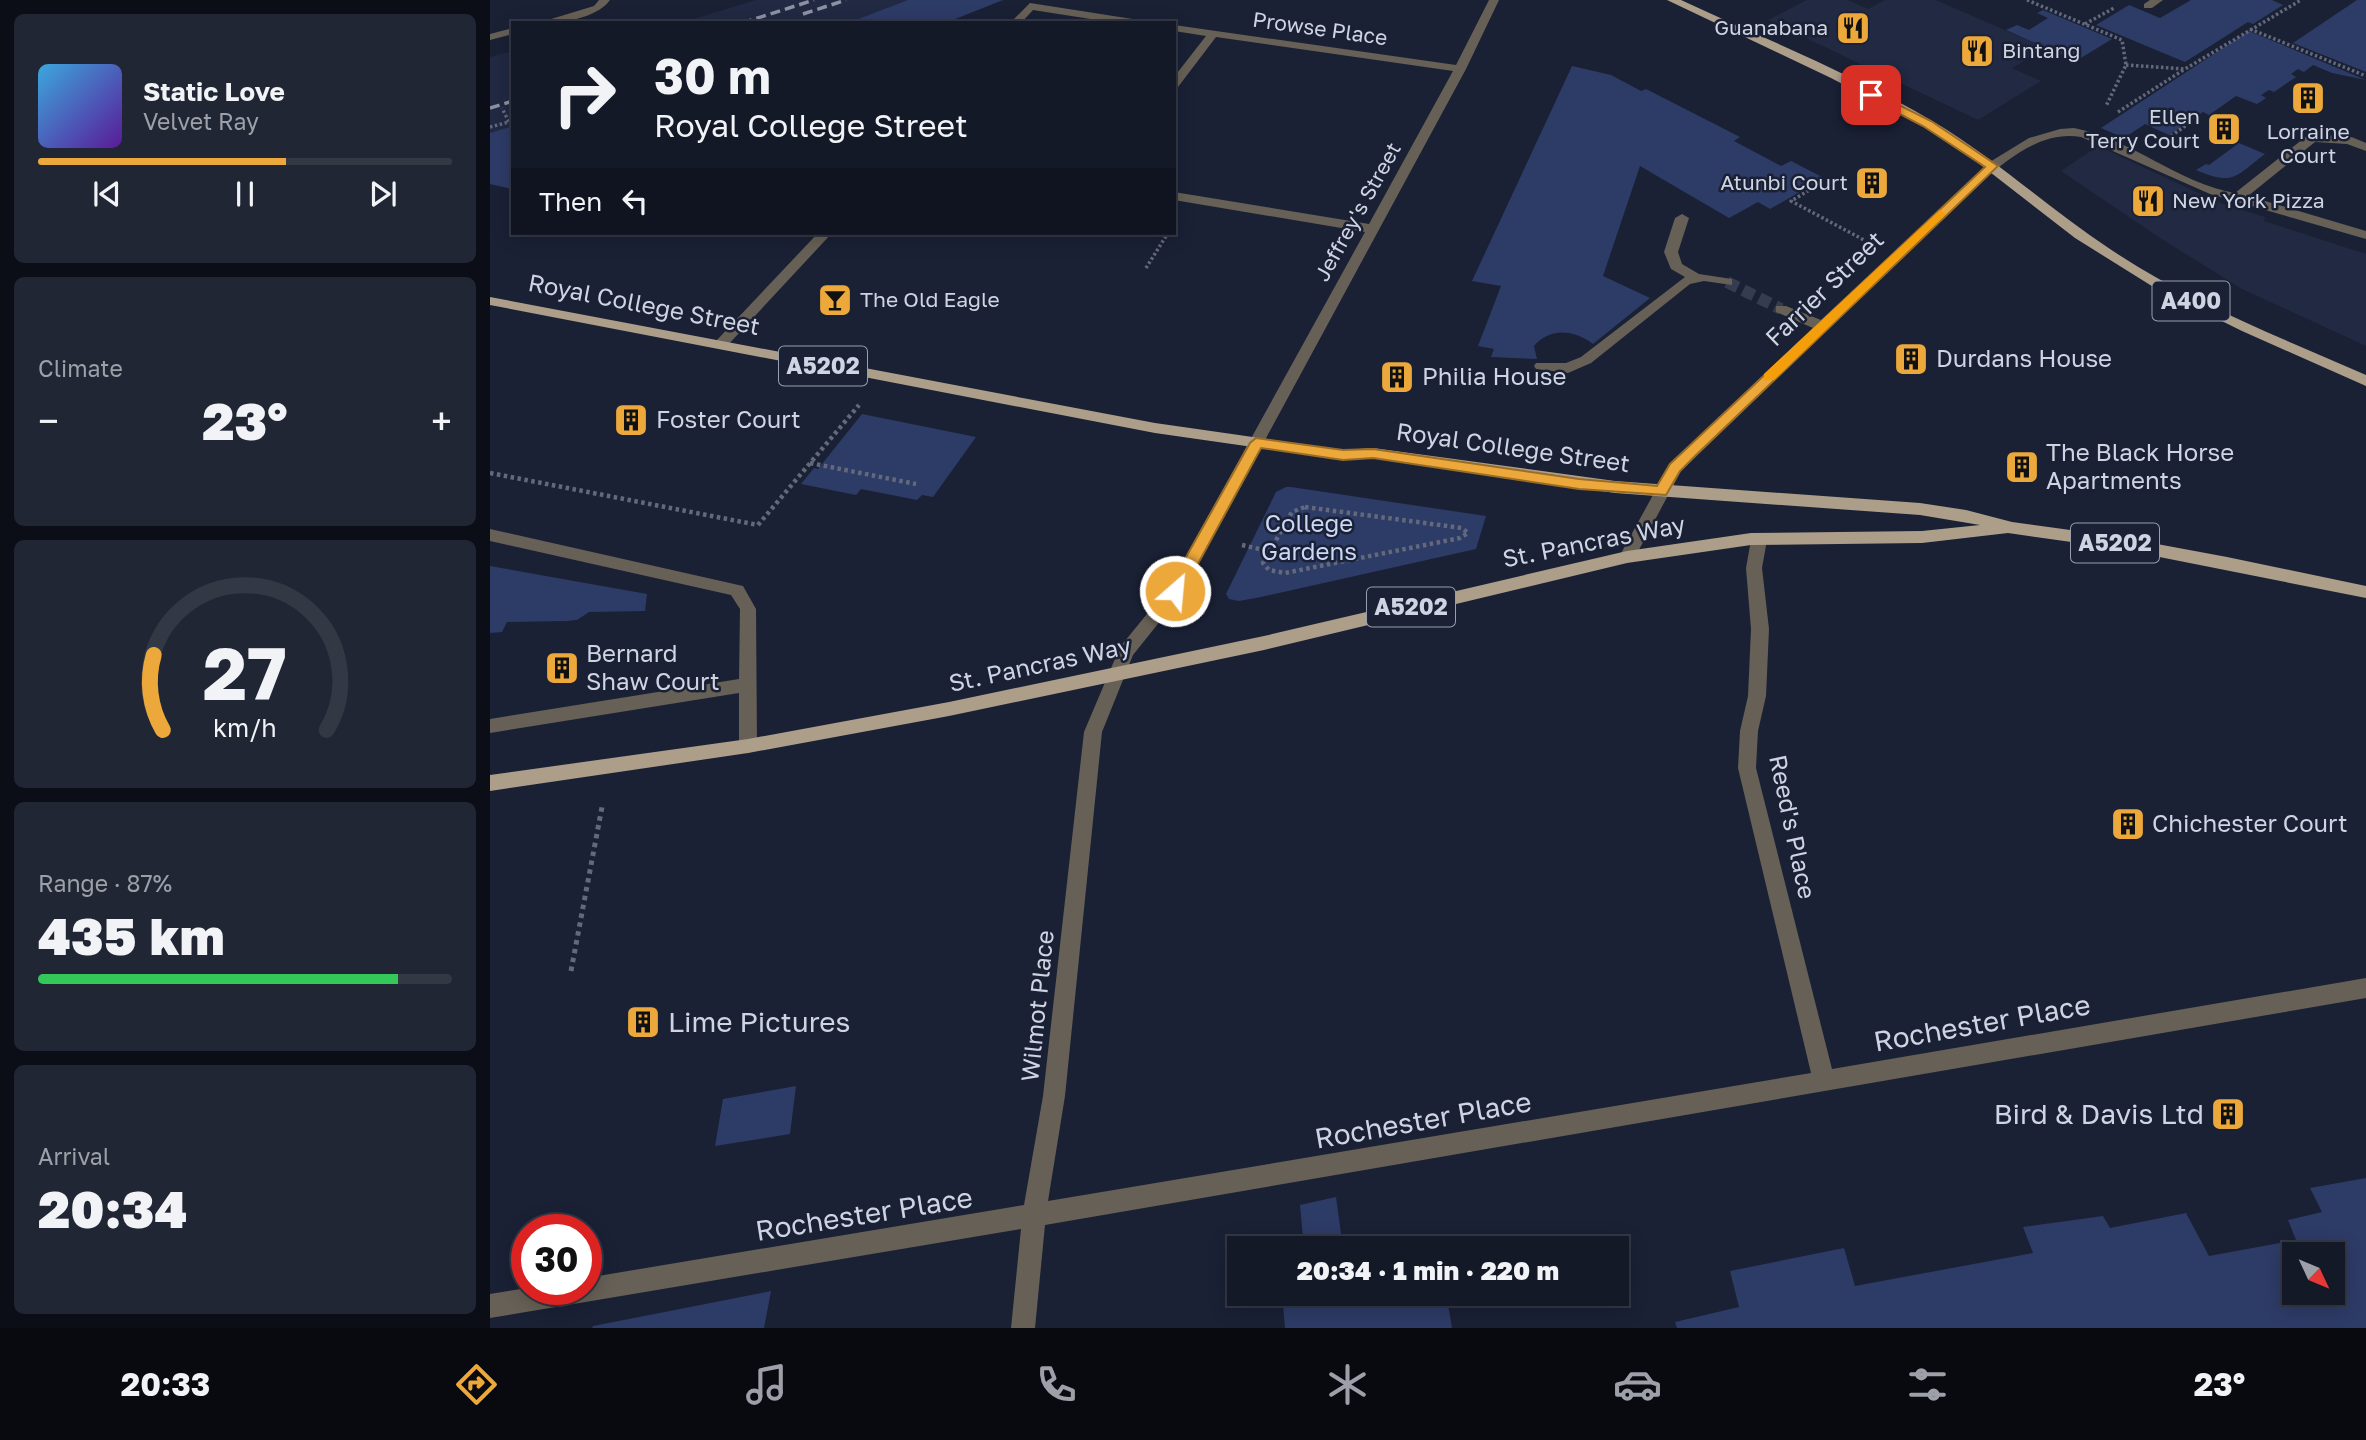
<!DOCTYPE html>
<html lang="en">
<head>
<meta charset="utf-8">
<style>
  body { margin:0; font-family:"Golos Text",sans-serif; background:#212634; color:#f1f3f6; height:100vh; display:flex; flex-direction:column; font-size:26px; white-space:nowrap }
  * { box-sizing:border-box; margin:0 }
  p { font-size:23px; color:#9da0a8 }
  .icon { flex:none; width:38px; height:38px; fill:none; stroke:currentColor; stroke-width:2; stroke-linecap:round; stroke-linejoin:round }
  .map { position:relative; flex:1; overflow:hidden }
  .drawer { display:flex; flex-direction:column; gap:14px; padding:14px; background:#0b0e16; width:490px }
  .drawer>* { flex:none }
  .hud { position:absolute; left:21px; top:21px; width:665px; height:214px; border-radius:0px; box-shadow:0 4px 18px #0003,0 0 0 2px #333845; background:#141928; color:#f1f3f6; overflow:hidden }
  .needle { width:46px; rotate:134deg }
  .controls { position:absolute; left:1792px; top:1242px; display:grid; gap:14px }
  .controls a { display:grid; place-items:center; width:63px; height:63px; border-radius:0px; background:#141928; box-shadow:0 4px 18px #0003,0 0 0 2px #333845; font-size:35px }
  .speed { position:absolute; left:21px; top:1214px; display:flex; gap:14px; font-size:35px; font-weight:700; text-align:center }
  .speed>* { display:grid; place-content:center; width:91px; height:91px; border-radius:50%; background:#141928; box-shadow:0 4px 18px #0003,0 0 0 2px #333845; line-height:1 }
  .speed .limit { border:10px solid #d22; background:#fff; color:#111 }
  .pin { position:absolute; display:grid; place-items:center; width:60px; height:60px; color:#fff; margin:-30px; border-radius:14px; box-shadow:0 4px 10px #0006 }
  .me { position:absolute; width:77px; margin:-38px; rotate:27deg; stroke-linejoin:round; filter:drop-shadow(0 0 5px #0008) }
  .turn { display:flex; align-items:center; gap:24px; height:147px; padding:0 28px; font-size:32px }
  .turn .icon { width:91px; height:91px; stroke-width:2.5 }
  .turn b { display:block; font-size:49px; line-height:60px }
  .then { display:flex; align-items:center; height:66px; padding:0 28px; background:#0003; gap:14px; font-size:26px }
  .big { font-size:52px; font-weight:800; line-height:1.1 }
  .drawer .card { flex:1; display:flex; flex-direction:column; justify-content:center; gap:10px; min-width:0; padding:0 24px; border-radius:10px; background:#212634 }
  .drawer .dial { align-items:center; gap:0 }
  .dial svg { height:182px; overflow:visible; fill:none; stroke:#333845; stroke-width:7; stroke-linecap:round; text-anchor:middle }
  .dial text { fill:#f1f3f6; stroke:none }
  .song { display:flex; align-items:center; gap:21px }
  .cover { width:84px; height:84px; border-radius:10px; background:linear-gradient(135deg,hsl(200 70% 55%),hsl(270 70% 35%)) }
  .played { height:7px; border-radius:4px; background:linear-gradient(90deg,#eda83b 60%,#333845 60%) }
  .keys { display:flex; justify-content:space-around; direction:ltr }
  .heat { display:flex; justify-content:space-between; align-items:center; font-size:38px; direction:ltr }
  .charge { height:10px; border-radius:5px; background:linear-gradient(90deg,#34c759 87%,#333845 0) }
  .trip { position:absolute; left:737px; top:1236px; width:402px; height:70px; border-radius:0px; background:#141928; box-shadow:0 4px 18px #0003,0 0 0 2px #333845; font-weight:800; line-height:70px; text-align:center }
  .menu { display:flex; height:112px; justify-content:space-around; align-items:center; background:#080a10; color:#9da0a8 }
  .menu .icon { width:49px; height:49px }
  .menu .selected { color:#eda83b }
  .menu b { font-size:32px; color:#f1f3f6 }
  main { display:flex; flex:1; min-height:0 }
  .map>svg:first-child { display:block }
  .built { fill:#212943 }
  .green { fill:#2d3b67; fill-rule:evenodd }
  .lines { fill:none; stroke-linecap:round; stroke-linejoin:round }
  .minor-tunnel { stroke:#353c4f; stroke-width:12; stroke-dasharray:12 6; stroke-linecap:butt }
  .path-far2 { stroke:#63697b; stroke-width:3.5; stroke-dasharray:2.5 2.5; stroke-linecap:butt }
  .path-far1 { stroke:#63697b; stroke-width:4.5; stroke-dasharray:3.5 3.5; stroke-linecap:butt }
  .path { stroke:#63697b; stroke-width:5; stroke-dasharray:4.5 4.5; stroke-linecap:butt }
  .minor { fill:#676056; fill-rule:evenodd }
  .major { fill:#ad9e8a; fill-rule:evenodd }
  .rail { stroke:#8c92a2; stroke-width:3.5; stroke-dasharray:10 5; stroke-linecap:butt }
  .route { fill:#eda83b; stroke:#9a6d26; stroke-width:2 }
  .slow { fill:#f59e0b }
  .labels { text-anchor:middle; stroke-width:5; stroke-linejoin:round; paint-order:stroke }
  .far-poi-label { font-size:21px; fill:#cfd4e2; stroke:#1a2135; text-anchor:end }
  .far-street-label { font-size:21px; fill:#cfd4e2; stroke:#1a2135 }
  .shield { fill:#1a2135; stroke:#999eae; stroke-width:2 }
  .shield-label { font-size:23px; font-weight:bold; fill:#cfd4e2 }
  .street-label { font-size:24px; fill:#cfd4e2; stroke:#1a2135 }
  .poi-label { font-size:24px; fill:#cfd4e2; stroke:#1a2135; text-anchor:start }
  .park-label { font-size:24px; fill:#cbd7f5; stroke:#1a2135 }
  .near-poi-label { font-size:28px; fill:#cfd4e2; stroke:#1a2135; text-anchor:start }
  .near-street-label { font-size:28px; fill:#cfd4e2; stroke:#1a2135 }
</style>
</head>
<body>
<main>
<section class="drawer">
<div class="card">
<div class="song"><i class="cover"></i><div><b>Static Love</b><p>Velvet Ray</p></div></div>
<div class="played"></div>
<div class="keys"><svg class="icon" aria-label="previous" viewBox="0 0 24 24"><path d="M18 5L8 12l10 7zM5 5v14"/></svg><svg class="icon" aria-label="pause" viewBox="0 0 24 24"><path d="M8 5v14M16 5v14"/></svg><svg class="icon" aria-label="next" viewBox="0 0 24 24"><path d="M6 5l10 7-10 7zM19 5v14"/></svg></div>
</div>
<div class="card"><p>Climate</p>
<div class="heat"><a>−</a><b class="big">23°</b><a>+</a></div>
</div>
<div class="card dial"><svg viewBox="0 0 100 80">
<path d="M14 69A42 42 0 1 1 86 69"/>
<path d="M14 69A42 42 0 0 1 10 36" stroke="#eda83b"/>
<text x="50" y="56" font-size="32" font-weight="700">27</text>
<text x="50" y="72" font-size="11">km/h</text>
</svg></div>
<div class="card"><p>Range · 87%</p><b class="big">435 km</b><div class="charge"></div></div>
<div class="card"><p>Arrival</p><b class="big">20:34</b></div>
</section>
<div class="map">
<svg width="1876" height="1328" viewBox="0 0 1876 1328">
  <rect width="100%" height="100%" fill="#1a2135"/>
  <g class="built">
    <path d="M 266,0 L 513,0 L 455,23 L 190,23 Z"/>
    <path d="M 1317,0 L 1358,0 L 1378,9 L 1395,0 L 1446,0 L 1556,48 L 1522,68 L 1551,81 L 1488,120 L 1278,20 Z"/>
    <path d="M 23,51 L 23,189 L 0,184 L 0,57 Z"/>
    <path d="M 1608,146 L 1730,203 L 1775,217 L 1774,221 L 1876,254 L 1876,346 L 1752,289 L 1670,238 L 1571,171 Z"/>
  </g>
  <g class="green">
    <path d="M 418,0 L 513,0 L 455,23 L 358,23 Z"/>
    <path d="M 1701,0 L 1782,0 L 1793,5 L 1763,24 L 1758,22 L 1695,62 L 1606,25 L 1639,5 L 1670,18 Z"/>
    <path d="M 1867,0 L 1876,0 L 1876,72 L 1803,43 Z"/>
    <path d="M 1553,10 L 1622,39 L 1586,61 L 1516,30 L 1527,25 L 1539,30 L 1558,18 L 1547,13 Z"/>
    <path d="M 1759,31 L 1876,80 L 1842,73 L 1823,65 L 1814,72 L 1808,69 L 1801,74 L 1806,77 L 1784,92 L 1779,90 L 1771,95 L 1776,98 L 1767,104 L 1746,96 L 1719,115 L 1713,112 L 1679,135 L 1655,124 L 1634,138 L 1611,128 Z"/>
    <path d="M 1082,66 L 1121,75 L 1151,91 L 1156,89 L 1250,137 L 1244,141 L 1291,166 L 1301,161 L 1334,178 L 1280,209 L 1268,202 L 1239,218 L 1150,166 L 1113,276 L 1160,298 L 1103,344 C 1084,330 1061,327 1044,346 L 1047,359 L 1001,357 L 1004,349 L 988,346 L 1011,286 L 982,281 Z"/>
    <path d="M 23,126 L 23,189 L 22,189 L 0,184 L 0,133 Z"/>
    <path d="M 1749,143 L 1775,154 C 1745,177 1743,186 1706,170 L 1716,164 L 1719,165 Z"/>
    <path d="M 372,414 L 486,437 L 443,497 L 432,495 L 427,500 L 371,489 L 366,495 L 311,484 L 324,468 L 328,469 Z"/>
    <path d="M 796,487 L 801,487 L 996,516 L 986,549 L 766,598 L 749,601 L 739,599 L 736,594 L 786,492 Z"/>
    <path d="M 0,566 L 157,594 L 155,611 L 99,612 L 87,620 L 77,621 L 17,622 L 12,632 L 0,633 Z"/>
    <path d="M 306,1086 L 300,1134 L 225,1146 L 233,1099 Z"/>
    <path d="M 1876,1178 L 1876,1328 L 1187,1328 L 1185,1322 L 1249,1307 L 1240,1271 L 1354,1248 L 1365,1286 L 1543,1253 L 1533,1227 L 1613,1216 L 1620,1228 L 1696,1213 L 1719,1256 L 1806,1240 L 1798,1220 L 1832,1212 L 1820,1188 ZM 1804,1255 L 1843,1255 L 1843,1293 L 1804,1293 Z"/>
    <path d="M 846,1197 L 853,1248 L 814,1248 L 810,1205 Z"/>
    <path d="M 281,1291 L 274,1328 L 102,1328 L 103,1326 Z"/>
    <path d="M 792,1293 L 956,1293 L 962,1328 L 795,1328 Z"/>
  </g>
  <g class="lines">
    <path class="minor-tunnel" d="M 1237,282 L 1291,309"/>
    <g class="path-far2">
      <path d="M 1537,0 L 1632,40 L 1636,65 L 1616,106"/>
      <path d="M 1595,24 L 1624,8"/>
      <path d="M 1760,29 L 1876,76"/>
      <path d="M 1636,65 L 1695,69 L 1811,0"/>
      <path d="M 1628,112 L 1695,69"/>
      <path d="M 0,127 L 19,122 L 12,108"/>
      <path d="M 1681,136 L 1698,124"/>
      <path d="M 1323,188 L 1301,201 L 1374,240"/>
      <path d="M 656,268 L 678,233"/>
    </g>
    <g class="path-far1">
      <path d="M 320,463 L 426,484"/>
      <path d="M 0,473 L 268,525 L 369,405"/>
      <path d="M 815,507 L 972,528 L 978,533 L 970,538 L 795,573 L 779,570 L 773,563 L 802,512 Z"/>
      <path d="M 752,545 L 778,551"/>
    </g>
    <path class="path" d="M 81,971 L 112,807"/>
    <g class="minor">
      <path d="M 109,0 L 120,0 C 106,19 71,23 48,23 L 104,6 Z"/>
      <path d="M 999,0 L 1009,0 L 976,69 L 691,595 L 643,655 L 612,732 L 575,1096 L 558,1201 L 1321,1073 L 1248,768 L 1250,731 L 1258,696 L 1261,629 L 1256,568 L 1261,540 L 1269,534 L 1277,540 L 1272,568 L 1279,629 L 1276,696 L 1268,731 L 1266,768 L 1342,1069 L 1876,978 L 1876,998 L 555,1225 L 545,1328 L 521,1328 L 531,1229 L 0,1318 L 0,1294 L 37,1288 L 96,1290 L 96,1278 L 534,1205 L 553,1096 L 594,732 L 630,647 L 679,587 L 875,232 L 684,200 L 684,192 L 879,224 L 963,71 L 726,37 L 688,87 L 684,88 L 684,77 L 716,36 L 684,31 L 684,25 L 966,65 Z"/>
      <path d="M 1660,0 L 1673,0 L 1662,8 L 1654,8 L 1654,4 Z"/>
      <path d="M 540,3 L 649,20 L 654,23 L 626,23 L 543,10 L 531,23 L 520,23 Z"/>
      <path d="M 23,28 L 23,34 L 0,40 L 0,34 Z"/>
      <path d="M 1584,128 C 1642,139 1688,183 1745,193 L 1818,135 L 1859,136 L 1876,143 L 1876,151 L 1857,144 L 1825,142 L 1758,196 L 1876,231 L 1876,239 L 1720,194 L 1591,137 C 1552,130 1518,159 1490,183 L 1191,471 L 1143,561 L 1131,561 L 1129,557 L 1180,464 L 1323,328 L 1286,312 L 1286,306 L 1296,306 L 1331,320 L 1503,160 L 1539,138 L 1570,129 Z"/>
      <path d="M 1192,214 L 1199,218 L 1188,252 L 1192,264 L 1209,274 L 1242,279 L 1242,285 L 1214,281 L 1200,284 L 1101,363 L 1078,373 L 1046,369 L 1044,366 L 1046,363 L 1076,363 L 1091,357 L 1195,277 L 1181,269 L 1174,252 L 1185,218 Z"/>
      <path d="M 328,233 L 342,233 L 236,347 L 226,347 L 226,341 Z"/>
      <path d="M 0,529 L 253,586 L 266,609 L 267,746 L 264,751 L 258,753 L 252,751 L 249,746 L 249,693 L 0,733 L 0,719 L 249,679 L 250,609 L 241,595 L 0,541 Z"/>
    </g>
    <g class="major">
      <path d="M 1177,0 L 1191,0 C 1275,39 1363,74 1444,122 C 1506,159 1559,209 1620,249 C 1699,302 1789,337 1876,375 L 1876,386 L 1752,331 L 1665,288 L 1585,238 L 1487,162 L 1436,128 L 1341,78 Z"/>
      <path d="M 0,297 L 665,423 L 853,450 L 883,448 L 1125,481 L 1430,503 L 1476,510 L 1522,522 L 1624,536 L 1737,557 L 1876,586 L 1876,598 L 1624,548 L 1518,533 L 1432,543 L 1261,545 L 1137,563 L 774,650 L 459,716 L 258,753 L 0,791 L 0,775 L 258,739 L 459,702 L 774,636 L 1137,551 L 1261,533 L 1432,531 L 1490,525 L 1430,515 L 1125,493 L 883,458 L 853,460 L 665,433 L 0,305 Z"/>
    </g>
    <g class="rail">
      <path d="M 313,14 L 356,0"/>
      <path d="M 252,23 L 324,0"/>
      <path d="M 0,108 L 23,101"/>
    </g>
  </g>
  <path class="route" d="M 1377,93 L 1385,93 L 1441,121 L 1508,166 L 1205,456 L 1190,471 L 1176,495 L 1089,489 L 883,458 L 853,460 L 771,448 L 691,595 L 680,595 L 677,591 L 760,443 L 766,438 L 853,450 L 883,449 L 1089,479 L 1167,486 L 1180,464 L 1196,449 L 1495,167 L 1433,126 L 1377,97 Z"/>
  <path class="slow" d="M 1450,210 L 1456,214 L 1454,216 L 1284,380 L 1274,380 L 1274,374 Z"/>
  <defs>
    <g id="restaurant-square" transform="scale(1.75)"><rect x="-9" y="-9" width="18" height="18" rx="4" fill="#eda83b" stroke="#1a2135"/><path d="M-5-6h1v4h1v-4h1v4h1v-4h1v5L-1.5 .5V6h-2V.5L-5-1ZM5-6V6H3V1.5H1.5Q1.5-4 5-6Z" fill="#111"/></g>
    <g id="building-square" transform="scale(1.75)"><rect x="-9" y="-9" width="18" height="18" rx="4" fill="#eda83b" stroke="#1a2135"/><path d="M-4-6H4V6H1V3H-1V6H-4ZM-2.5-4.3h1.7v1.8h-1.7ZM.8-4.3h1.7v1.8H.8ZM-2.5-1h1.7V.8h-1.7ZM.8-1h1.7V.8H.8Z" fill="#111"/></g>
    <g id="bar-square" transform="scale(1.75)"><rect x="-9" y="-9" width="18" height="18" rx="4" fill="#eda83b" stroke="#1a2135"/><path d="M-6-5H6L.8 .8V4.5H3.5V6h-7V4.5H-.8V.8Z" fill="#111"/></g>
  </defs>
  <g fill-rule="evenodd">
    <use href="#restaurant-square" x="1363" y="28"/>
    <use href="#restaurant-square" x="1487" y="51"/>
    <use href="#building-square" x="1818" y="98"/>
    <use href="#building-square" x="1734" y="129"/>
    <use href="#building-square" x="1382" y="183"/>
    <use href="#restaurant-square" x="1658" y="201"/>
    <use href="#bar-square" x="345" y="300"/>
    <use href="#building-square" x="1421" y="359"/>
    <use href="#building-square" x="907" y="377"/>
    <use href="#building-square" x="141" y="420"/>
    <use href="#building-square" x="1532" y="467"/>
    <use href="#building-square" x="72" y="668"/>
    <use href="#building-square" x="1638" y="824"/>
    <use href="#building-square" x="153" y="1022"/>
    <use href="#building-square" x="1738" y="1114"/>
  </g>
  <g class="labels">
    <g class="far-poi-label">
      <text x="1338" y="35">Guanabana</text>
      <text x="1512" y="58" text-anchor="start">Bintang</text>
      <text x="1710" y="124">Ellen<tspan x="1710" dy="24">Terry Court</tspan></text>
      <text x="1818" y="139" text-anchor="middle">Lorraine<tspan x="1818" dy="24">Court</tspan></text>
      <text x="1358" y="190">Atunbi Court</text>
      <text x="1682" y="208" text-anchor="start">New York Pizza</text>
      <text x="370" y="307" text-anchor="start">The Old Eagle</text>
    </g>
    <g class="far-street-label">
      <text transform="translate(830 29) rotate(8)" y="7">Prowse Place</text>
      <text transform="translate(868 212) rotate(-61)" y="7">Jeffrey's Street</text>
    </g>
    <g class="shield">
      <rect x="1662.5" y="281.5" width="77" height="39" rx="5"/>
      <rect x="289" y="346.5" width="88" height="39" rx="5"/>
      <rect x="1581" y="523.5" width="88" height="39" rx="5"/>
      <rect x="877" y="587.5" width="88" height="39" rx="5"/>
    </g>
    <g class="shield-label">
      <text x="1701" y="309">A400</text>
      <text x="333" y="374">A5202</text>
      <text x="1625" y="551">A5202</text>
      <text x="921" y="615">A5202</text>
    </g>
    <g class="street-label">
      <text transform="translate(1335 289) rotate(-44)" y="8">Farrier Street</text>
      <text transform="translate(154 305) rotate(11)" y="8">Royal College Street</text>
      <text transform="translate(1023 448) rotate(8)" y="8">Royal College Street</text>
      <text transform="translate(1104 542) rotate(-11)" y="8">St. Pancras Way</text>
      <text transform="translate(550 665) rotate(-12)" y="8">St. Pancras Way</text>
      <text transform="translate(1302 827) rotate(78)" y="8">Reed's Place</text>
      <text transform="translate(548 1006) rotate(-84)" y="8">Wilmot Place</text>
    </g>
    <g class="poi-label">
      <text x="1446" y="367">Durdans House</text>
      <text x="932" y="385">Philia House</text>
      <text x="166" y="428">Foster Court</text>
      <text x="1556" y="461">The Black Horse<tspan x="1556" dy="28">Apartments</tspan></text>
      <text x="96" y="662">Bernard<tspan x="96" dy="28">Shaw Court</tspan></text>
      <text x="1662" y="832">Chichester Court</text>
    </g>
    <g class="park-label">
      <text x="819" y="532">College<tspan x="819" dy="28">Gardens</tspan></text>
    </g>
    <g class="near-poi-label">
      <text x="178" y="1032">Lime Pictures</text>
      <text x="1714" y="1124" text-anchor="end">Bird &amp; Davis Ltd</text>
    </g>
    <g class="near-street-label">
      <text transform="translate(1492 1023) rotate(-10)" y="10">Rochester Place</text>
      <text transform="translate(933 1120) rotate(-10)" y="10">Rochester Place</text>
      <text transform="translate(374 1214) rotate(-9)" y="10">Rochester Place</text>
    </g>
  </g>
</svg>
<div class="controls">
<a><svg class="needle" viewBox="-14 -14 28 28"><path d="M0-13l5 13h-10z" fill="#e53935"/><path d="M0 13l5-13h-10z" fill="#9da0a8"/></svg></a>
</div>
<div class="speed"><div class="limit">30</div></div>
<div class="pin" style="left:1381px;top:95px;background:#d93025"><svg class="icon" aria-label="arrive" viewBox="0 0 24 24"><path d="M6 21V4h12l-3 4 3 4H6"/></svg></div>
<svg class="me" style="left:685px;top:591px" viewBox="-20 -20 40 40"><circle r="17" fill="#eda83b" stroke="#fff" stroke-width="3"/><path d="M0-11L8 9 0 5-8 9z" fill="#fff"/></svg>
<div class="trip">20:34 · 1 min · 220 m</div>
<div class="hud">
<div class="turn"><svg class="icon" aria-label="right" viewBox="0 0 24 24"><path d="M7 20v-9h11M14 6l5 5-5 5"/></svg><div><b>30 m</b>Royal College Street</div></div>
<div class="then">Then<svg class="icon" aria-label="left" viewBox="0 0 24 24"><path d="M17 20v-9H6M10 6l-5 5 5 5"/></svg></div>
</div>
</div>
</main>
<nav class="menu">
<b>20:33</b>
<svg class="icon selected" aria-label="directions" viewBox="0 0 24 24"><path d="M12 3l9 9-9 9-9-9zM9 14v-3h6M13 9l2 2-2 2"/></svg>
<svg class="icon" aria-label="music" viewBox="0 0 24 24"><path d="M9 18V5l10-2v13"/><circle cx="6" cy="18" r="3"/><circle cx="16" cy="16" r="3"/></svg>
<svg class="icon" aria-label="phone" viewBox="0 0 24 24"><path d="M5 4h4l2 5-3 2q2 4 5 5l2-3 5 2v4C11 20 4 13 5 4z"/></svg>
<svg class="icon" aria-label="climate" viewBox="0 0 24 24"><path d="M12 3v18M4 7l16 10M4 17L20 7"/></svg>
<svg class="icon" aria-label="car" viewBox="0 0 24 24"><path d="M5 17H2v-5l4-1 3-4h7l3 4 3 1v5h-3M9 17h6M6 11h13"/><circle cx="7" cy="17" r="2"/><circle cx="17" cy="17" r="2"/></svg>
<svg class="icon" aria-label="filters" viewBox="0 0 24 24"><path d="M4 7h16M4 17h16"/><circle cx="9" cy="7" r="2"/><circle cx="15" cy="17" r="2"/></svg>
<b>23°</b>
</nav>
</body>
</html>
